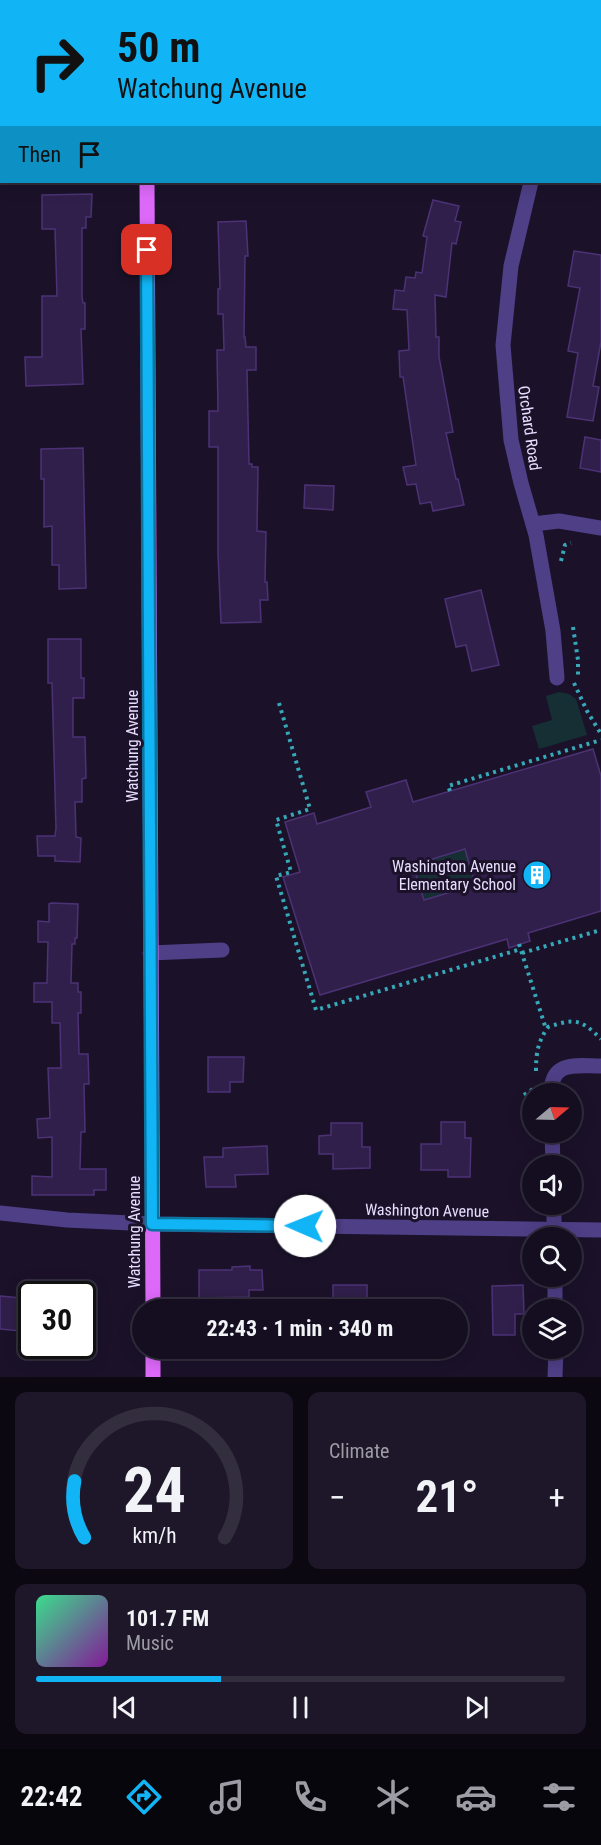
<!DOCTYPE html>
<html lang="en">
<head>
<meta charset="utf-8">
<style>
  body { margin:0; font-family:"Roboto Condensed",sans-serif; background:#1d1729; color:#f1f3f6; height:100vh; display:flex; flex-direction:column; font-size:22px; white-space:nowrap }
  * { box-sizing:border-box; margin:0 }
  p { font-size:20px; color:#9d9ca5 }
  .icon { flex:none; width:33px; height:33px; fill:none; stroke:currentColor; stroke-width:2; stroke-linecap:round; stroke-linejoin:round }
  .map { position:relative; height:1377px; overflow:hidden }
  .details { display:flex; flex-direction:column; gap:15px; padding:15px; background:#0b0812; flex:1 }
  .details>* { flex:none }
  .hud { position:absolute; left:0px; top:0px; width:602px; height:183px; box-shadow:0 3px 15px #0003,0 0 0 2px #332e3e; background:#11b4f5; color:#111; overflow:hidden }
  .needle { width:39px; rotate:71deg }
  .controls { position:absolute; left:522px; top:1083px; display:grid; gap:12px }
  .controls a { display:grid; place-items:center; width:60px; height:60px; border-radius:50%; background:#140e20; box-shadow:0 3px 15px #0003,0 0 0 2px #332e3e; font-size:30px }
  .speed { position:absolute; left:18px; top:1281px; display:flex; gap:12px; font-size:30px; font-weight:700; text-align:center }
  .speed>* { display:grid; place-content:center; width:78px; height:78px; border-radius:50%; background:#140e20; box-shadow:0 3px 15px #0003,0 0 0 2px #332e3e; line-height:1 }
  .speed .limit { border:3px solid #111; border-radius:9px; background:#fff; color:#111 }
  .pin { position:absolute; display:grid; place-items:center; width:51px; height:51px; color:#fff; margin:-26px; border-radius:12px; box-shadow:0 3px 9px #0006 }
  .me { position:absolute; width:66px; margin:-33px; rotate:271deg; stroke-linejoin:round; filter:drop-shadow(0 0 4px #0008) }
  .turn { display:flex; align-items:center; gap:21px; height:126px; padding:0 18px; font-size:27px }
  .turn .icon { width:78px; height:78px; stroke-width:2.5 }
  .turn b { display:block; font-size:42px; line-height:51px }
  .then { display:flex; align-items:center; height:57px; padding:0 18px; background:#0003; gap:12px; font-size:22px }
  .big { font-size:45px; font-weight:700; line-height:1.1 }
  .details .widget { flex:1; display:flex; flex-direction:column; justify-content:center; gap:9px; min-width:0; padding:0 21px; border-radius:12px; background:#1d1729 }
  .details .dial { align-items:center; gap:0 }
  .dial svg { height:156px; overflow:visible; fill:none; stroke:#332e3e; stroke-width:7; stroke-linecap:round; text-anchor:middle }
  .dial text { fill:#f1f3f6; stroke:none }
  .song { display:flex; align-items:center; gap:18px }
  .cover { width:72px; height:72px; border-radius:9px; background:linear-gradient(135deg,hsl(150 70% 55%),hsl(290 70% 35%)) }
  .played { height:6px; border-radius:3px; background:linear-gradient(90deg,#11b4f5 35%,#332e3e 35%) }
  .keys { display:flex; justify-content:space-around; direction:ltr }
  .heat { display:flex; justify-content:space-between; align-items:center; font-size:33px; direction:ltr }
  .details .tiles { flex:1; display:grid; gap:15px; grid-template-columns:1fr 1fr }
  .widget:last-child { grid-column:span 2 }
  .trip { position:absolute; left:132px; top:1299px; width:336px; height:60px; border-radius:30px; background:#140e20; box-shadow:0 3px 15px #0003,0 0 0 2px #332e3e; font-weight:700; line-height:60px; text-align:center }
  .tabs { display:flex; height:96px; justify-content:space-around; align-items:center; background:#08060d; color:#9d9ca5 }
  .tabs .icon { width:42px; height:42px }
  .tabs .current { color:#11b4f5 }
  .tabs b { font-size:27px; color:#f1f3f6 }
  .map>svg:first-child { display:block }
  .green { fill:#152f34 }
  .building { fill:#301f4a; stroke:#4c3275; stroke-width:1.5; fill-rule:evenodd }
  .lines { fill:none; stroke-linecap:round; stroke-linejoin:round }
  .path { stroke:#36a8b8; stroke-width:4; stroke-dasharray:3 4.5; stroke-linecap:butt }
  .minor { stroke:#4f3f87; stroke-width:15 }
  .major { stroke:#dd69f9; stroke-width:15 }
  .route-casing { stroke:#0b759f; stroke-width:15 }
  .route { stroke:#11b4f5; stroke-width:10 }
  .labels { text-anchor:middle; stroke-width:6; stroke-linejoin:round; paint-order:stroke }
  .street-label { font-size:16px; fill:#e7ddfe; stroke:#1b122a }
  .poi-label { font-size:16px; fill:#e7ddfe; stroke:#1b122a; text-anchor:end }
</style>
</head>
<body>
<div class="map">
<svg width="601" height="1377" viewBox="0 0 601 1377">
  <rect width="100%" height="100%" fill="#1b122a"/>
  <g class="green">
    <path d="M 559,692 L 569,694 L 576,699 L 587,735 L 539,749 L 532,726 L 552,720 L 546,696 Z"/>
    <path d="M 465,849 L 475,885 L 344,923 L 418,881 L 413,865 Z"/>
  </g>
  <g class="building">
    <path d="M 92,194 L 91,217 L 86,217 L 86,228 L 82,228 L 82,297 L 83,303 L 85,303 L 85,329 L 81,329 L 83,384 L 26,386 L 25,357 L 42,357 L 42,296 L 57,296 L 55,229 L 42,229 L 42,195 Z"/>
    <path d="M 433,200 L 459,206 L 455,221 L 461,222 L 456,244 L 452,243 L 446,297 L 435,295 L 436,337 L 439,337 L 439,357 L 453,432 L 446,433 L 456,479 L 458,479 L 464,505 L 433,511 L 431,502 L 420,504 L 416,484 L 407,485 L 403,467 L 416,465 L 403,377 L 400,377 L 399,351 L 409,350 L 407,310 L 393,309 L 395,290 L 404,291 L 406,277 L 415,278 L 416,272 L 422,273 L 427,237 L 423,236 Z"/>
    <path d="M 246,221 L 248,256 L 245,256 L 244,337 L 245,337 L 246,347 L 256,347 L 256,370 L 247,370 L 249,464 L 252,464 L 252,467 L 258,467 L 257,531 L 266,532 L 265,582 L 267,582 L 268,600 L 260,600 L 261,622 L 221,623 L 218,554 L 218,447 L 209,447 L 209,411 L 218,411 L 217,350 L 224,350 L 223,314 L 218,314 L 218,289 L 220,289 L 218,222 Z"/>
    <path d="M 574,251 L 601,255 L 601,342 L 593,386 L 599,387 L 593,421 L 567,417 L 578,353 L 568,351 L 580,288 L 568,286 Z"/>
    <path d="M 585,437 L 601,440 L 601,472 L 580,468 Z"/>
    <path d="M 83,448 L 86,588 L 59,589 L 59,565 L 52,565 L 52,526 L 44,527 L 44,479 L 41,479 L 41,449 Z"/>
    <path d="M 305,485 L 334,486 L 333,510 L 304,508 Z"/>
    <path d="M 481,590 L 499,665 L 472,671 L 466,645 L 456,647 L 445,599 Z"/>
    <path d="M 48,639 L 81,639 L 81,678 L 84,678 L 84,698 L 73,698 L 73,737 L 85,737 L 86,778 L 82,779 L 82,802 L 75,802 L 76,837 L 81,838 L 80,862 L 55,861 L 55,856 L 38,856 L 37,836 L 55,836 L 56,828 L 52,683 L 48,683 Z"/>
    <path d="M 593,749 L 601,776 L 601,911 L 528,933 L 530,941 L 509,948 L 507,939 L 320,995 L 283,877 L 300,872 L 285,822 L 314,813 L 317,824 L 371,807 L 366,792 L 406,780 L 413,802 ZM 465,849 L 475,885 L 424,900 L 413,865 Z"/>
    <path d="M 51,903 L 78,904 L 77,938 L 75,938 L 75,944 L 72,944 L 71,983 L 78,983 L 78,992 L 81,992 L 81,1013 L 78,1013 L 79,1054 L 88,1054 L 89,1084 L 84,1084 L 85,1132 L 81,1132 L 80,1169 L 106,1169 L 106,1190 L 94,1190 L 94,1195 L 32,1195 L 32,1176 L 52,1177 L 52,1137 L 38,1138 L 37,1119 L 50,1118 L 48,1068 L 61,1068 L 60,1023 L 52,1023 L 52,1002 L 34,1002 L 34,983 L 47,983 L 48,942 L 38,942 L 38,921 L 49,922 L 49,904 Z"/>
    <path d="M 208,1057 L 244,1057 L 243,1082 L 230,1082 L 230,1092 L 208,1092 Z"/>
    <path d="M 441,1122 L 465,1122 L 465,1138 L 471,1138 L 470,1177 L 448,1177 L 448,1170 L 421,1170 L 421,1144 L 441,1144 Z"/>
    <path d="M 331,1123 L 362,1123 L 362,1147 L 370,1147 L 370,1168 L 333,1169 L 333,1154 L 319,1154 L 319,1136 L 331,1135 Z"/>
    <path d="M 267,1146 L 268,1174 L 235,1175 L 236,1187 L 206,1187 L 204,1157 L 223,1157 L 223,1148 Z"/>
    <path d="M 250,1266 L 250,1270 L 262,1270 L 263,1290 L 249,1290 L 249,1297 L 199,1298 L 199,1270 L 232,1270 L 232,1267 Z"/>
    <rect x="333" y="1285" width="34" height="25"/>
    <path d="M 523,1285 L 524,1314 L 515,1314 L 515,1335 L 493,1335 L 492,1286 Z"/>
    <path d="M 0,1296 L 32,1299 L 32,1332 L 0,1329 Z"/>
  </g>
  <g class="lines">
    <g class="path">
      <path d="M 561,561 L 565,545 L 571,543"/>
      <path d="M 573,627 L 578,660 L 578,676"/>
      <path d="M 574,683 L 587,711 L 601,734"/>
      <path d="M 279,703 L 310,809 L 276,820 L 291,872 L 276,876 L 316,1010 L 521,949"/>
      <path d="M 450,791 L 448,786 L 601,740"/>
      <path d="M 519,944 L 546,1029"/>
      <path d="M 522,953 L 601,930"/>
      <path d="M 536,1071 C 536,1052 538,1042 548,1027 C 575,1018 581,1019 601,1039"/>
      <path d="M 524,1095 L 533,1089"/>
    </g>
    <g class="minor">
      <path d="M 416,0 L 420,2"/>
      <path d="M 600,70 L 601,71"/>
      <path d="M 531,182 L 511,266 L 503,345 L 511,440 L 521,483 L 536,535 L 553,631 L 557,678"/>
      <path d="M 533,524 L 559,521 L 601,528"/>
      <path d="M 150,953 L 222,950"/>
      <path d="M 551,1094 C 551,1060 576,1066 601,1066"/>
      <path d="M 552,1132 L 553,1166"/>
      <path d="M 554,1204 L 554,1238"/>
      <path d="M 0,1213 L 67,1220 L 152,1224 L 601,1230"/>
      <path d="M 555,1276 L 555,1310"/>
      <path d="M 555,1377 L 556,1348"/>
    </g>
    <g class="major">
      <path d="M 147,0 L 147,2"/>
      <path d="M 147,182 L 153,1310"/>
      <path d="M 153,1348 L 153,1377"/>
    </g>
  </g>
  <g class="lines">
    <g class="route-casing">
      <path id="route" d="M 147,250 L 152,1224 L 305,1226"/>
    </g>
    <use href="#route" class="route"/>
  </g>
  <defs>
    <g id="building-disc" transform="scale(1.5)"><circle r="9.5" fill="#11b4f5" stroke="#1b122a"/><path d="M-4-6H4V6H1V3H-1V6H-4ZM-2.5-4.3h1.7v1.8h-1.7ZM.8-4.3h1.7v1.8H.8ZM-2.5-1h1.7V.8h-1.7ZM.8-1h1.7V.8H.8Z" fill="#fff"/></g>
  </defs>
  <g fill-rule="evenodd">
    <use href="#building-disc" x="537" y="875"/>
  </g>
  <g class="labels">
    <g class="street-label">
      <text transform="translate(530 428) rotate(82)" y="6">Orchard Road</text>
      <text transform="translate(132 746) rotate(-90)" y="6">Watchung Avenue</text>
      <text transform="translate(427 1210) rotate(1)" y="6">Washington Avenue</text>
      <text transform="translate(134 1232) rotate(-90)" y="6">Watchung Avenue</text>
    </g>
    <g class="poi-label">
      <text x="516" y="872">Washington Avenue<tspan x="516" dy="18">Elementary School</tspan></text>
    </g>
  </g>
</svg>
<div class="controls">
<a><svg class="needle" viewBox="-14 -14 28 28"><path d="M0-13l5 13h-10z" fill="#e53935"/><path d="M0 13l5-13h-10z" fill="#9d9ca5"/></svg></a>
<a><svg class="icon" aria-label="sound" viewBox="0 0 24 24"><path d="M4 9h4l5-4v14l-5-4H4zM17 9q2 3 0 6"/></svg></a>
<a><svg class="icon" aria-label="search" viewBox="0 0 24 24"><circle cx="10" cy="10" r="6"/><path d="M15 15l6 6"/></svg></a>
<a><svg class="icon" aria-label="layers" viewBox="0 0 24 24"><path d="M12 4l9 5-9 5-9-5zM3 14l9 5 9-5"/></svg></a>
</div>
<div class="speed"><div class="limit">30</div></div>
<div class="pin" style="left:147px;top:250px;background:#d93025"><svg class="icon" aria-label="arrive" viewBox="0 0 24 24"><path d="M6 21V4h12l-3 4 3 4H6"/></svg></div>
<svg class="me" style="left:305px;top:1226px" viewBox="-20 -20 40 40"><circle r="19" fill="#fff"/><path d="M0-13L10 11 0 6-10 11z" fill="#11b4f5"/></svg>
<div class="trip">22:43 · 1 min · 340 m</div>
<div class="hud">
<div class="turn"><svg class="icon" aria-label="right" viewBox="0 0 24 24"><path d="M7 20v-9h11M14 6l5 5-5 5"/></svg><div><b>50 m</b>Watchung Avenue</div></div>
<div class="then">Then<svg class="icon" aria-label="arrive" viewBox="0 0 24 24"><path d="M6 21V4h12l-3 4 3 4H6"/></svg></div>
</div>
</div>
<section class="details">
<div class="tiles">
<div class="widget dial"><svg viewBox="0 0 100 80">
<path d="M14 69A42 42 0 1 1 86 69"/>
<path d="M14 69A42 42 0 0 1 9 40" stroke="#11b4f5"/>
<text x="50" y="56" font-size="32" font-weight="700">24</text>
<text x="50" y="72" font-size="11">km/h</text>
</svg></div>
<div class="widget"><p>Climate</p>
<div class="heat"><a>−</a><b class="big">21°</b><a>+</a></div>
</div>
<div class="widget">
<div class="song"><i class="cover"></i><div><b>101.7 FM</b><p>Music</p></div></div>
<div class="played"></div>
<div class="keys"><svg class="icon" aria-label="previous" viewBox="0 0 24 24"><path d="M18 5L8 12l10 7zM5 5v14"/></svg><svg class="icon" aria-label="pause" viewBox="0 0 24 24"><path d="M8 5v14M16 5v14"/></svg><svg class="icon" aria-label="next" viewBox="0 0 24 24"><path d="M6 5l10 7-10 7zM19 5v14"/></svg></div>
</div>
</div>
</section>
<nav class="tabs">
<b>22:42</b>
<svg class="icon current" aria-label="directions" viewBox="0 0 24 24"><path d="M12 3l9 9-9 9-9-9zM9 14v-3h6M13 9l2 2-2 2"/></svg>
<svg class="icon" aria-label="music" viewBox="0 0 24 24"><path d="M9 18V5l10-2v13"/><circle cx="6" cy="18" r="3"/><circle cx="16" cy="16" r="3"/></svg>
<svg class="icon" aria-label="phone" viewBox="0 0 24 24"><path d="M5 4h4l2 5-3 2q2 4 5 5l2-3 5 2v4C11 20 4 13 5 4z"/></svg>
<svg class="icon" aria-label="climate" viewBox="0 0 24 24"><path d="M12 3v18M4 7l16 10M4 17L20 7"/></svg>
<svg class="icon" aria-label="car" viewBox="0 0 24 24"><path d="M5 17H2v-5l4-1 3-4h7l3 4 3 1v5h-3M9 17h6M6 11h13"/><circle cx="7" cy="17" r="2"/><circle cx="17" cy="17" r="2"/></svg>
<svg class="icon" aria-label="filters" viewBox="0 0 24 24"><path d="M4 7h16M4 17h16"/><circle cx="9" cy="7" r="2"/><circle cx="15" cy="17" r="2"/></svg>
</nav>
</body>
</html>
